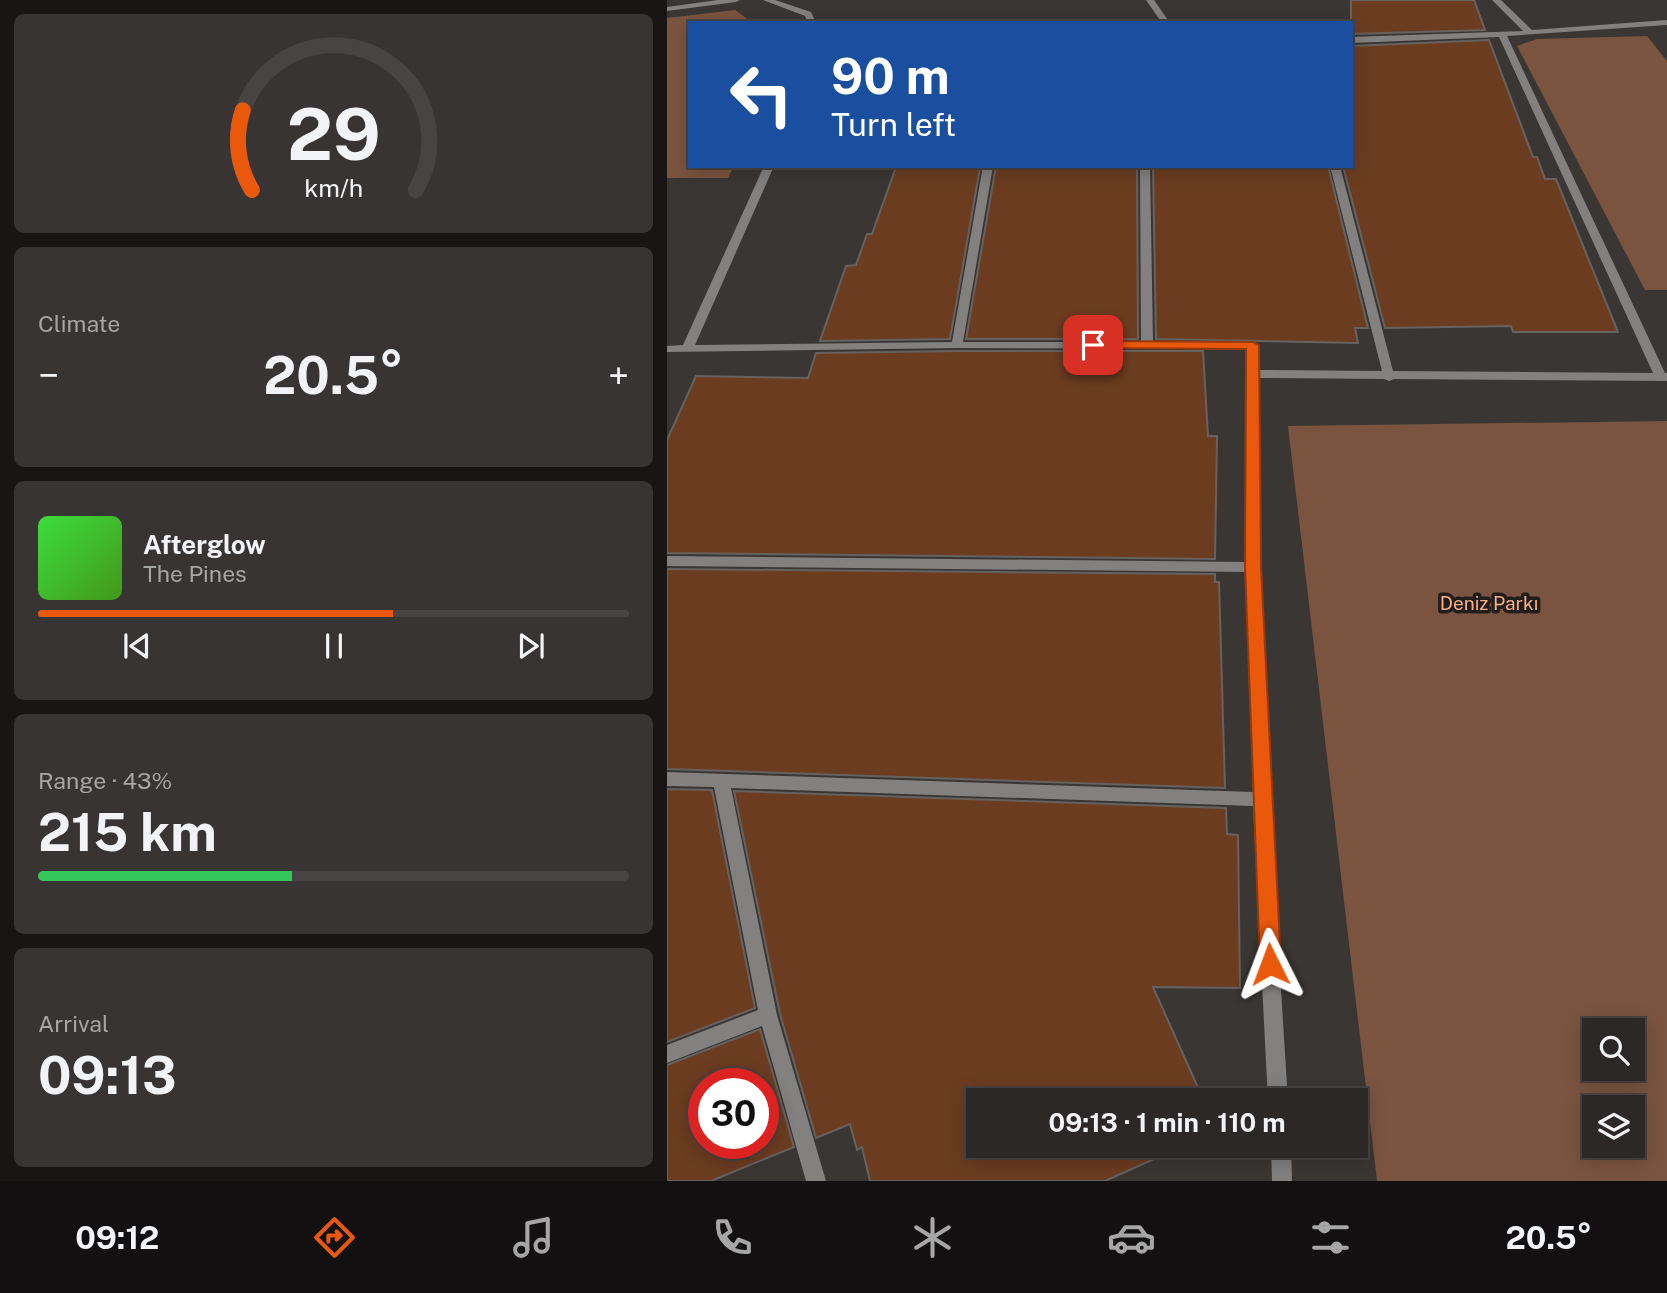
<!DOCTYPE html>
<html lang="en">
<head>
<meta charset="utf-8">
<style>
  body { margin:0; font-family:"Public Sans",sans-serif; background:#383433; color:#f1f3f6; height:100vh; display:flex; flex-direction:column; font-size:26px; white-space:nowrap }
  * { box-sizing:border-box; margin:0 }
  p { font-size:23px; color:#a6a6a7 }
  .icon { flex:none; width:38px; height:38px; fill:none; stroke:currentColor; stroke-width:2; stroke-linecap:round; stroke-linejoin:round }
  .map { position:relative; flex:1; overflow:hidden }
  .drawer { display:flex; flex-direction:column; gap:14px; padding:14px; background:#181615; width:667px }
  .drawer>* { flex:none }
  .top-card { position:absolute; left:21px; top:21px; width:665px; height:147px; border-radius:0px; box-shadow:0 4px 18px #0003,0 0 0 2px #484444; background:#1a4fa0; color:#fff; overflow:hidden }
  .tools { position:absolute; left:915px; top:1018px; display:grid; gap:14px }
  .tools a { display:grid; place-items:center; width:63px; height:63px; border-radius:0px; background:#2c2827; box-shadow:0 4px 18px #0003,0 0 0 2px #484444; font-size:35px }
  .speed { position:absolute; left:21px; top:1068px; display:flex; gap:14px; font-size:35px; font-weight:700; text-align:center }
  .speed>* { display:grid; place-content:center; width:91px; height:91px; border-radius:50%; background:#2c2827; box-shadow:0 4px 18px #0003,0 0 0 2px #484444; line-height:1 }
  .speed .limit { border:10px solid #d22; background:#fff; color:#111 }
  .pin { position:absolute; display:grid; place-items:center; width:60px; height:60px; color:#fff; margin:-30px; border-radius:14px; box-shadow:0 4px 10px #0006 }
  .me { position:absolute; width:77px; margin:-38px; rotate:357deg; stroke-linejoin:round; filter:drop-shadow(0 0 5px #0008) }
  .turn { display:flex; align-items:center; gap:24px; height:147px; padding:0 28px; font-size:32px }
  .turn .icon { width:91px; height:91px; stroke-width:2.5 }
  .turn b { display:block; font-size:49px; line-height:60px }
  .big { font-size:52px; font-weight:700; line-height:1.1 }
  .drawer .widget { flex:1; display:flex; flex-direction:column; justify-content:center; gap:10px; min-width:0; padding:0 24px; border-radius:10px; background:#383433 }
  .drawer .dial { align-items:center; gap:0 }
  .dial svg { height:182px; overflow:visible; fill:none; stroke:#484444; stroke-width:7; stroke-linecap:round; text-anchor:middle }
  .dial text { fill:#f1f3f6; stroke:none }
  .song { display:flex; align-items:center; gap:21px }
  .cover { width:84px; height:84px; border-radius:10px; background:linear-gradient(135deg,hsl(120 70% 55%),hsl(100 70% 35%)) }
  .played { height:7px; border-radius:4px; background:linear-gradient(90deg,#ea580c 60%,#484444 60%) }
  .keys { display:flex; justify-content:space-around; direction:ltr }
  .heat { display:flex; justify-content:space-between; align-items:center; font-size:38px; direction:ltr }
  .charge { height:10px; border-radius:5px; background:linear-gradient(90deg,#34c759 43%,#484444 0) }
  .trip { position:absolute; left:299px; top:1088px; width:402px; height:70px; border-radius:0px; background:#2c2827; box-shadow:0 4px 18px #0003,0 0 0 2px #484444; font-weight:700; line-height:70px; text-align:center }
  .menu { display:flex; height:112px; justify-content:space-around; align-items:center; background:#121010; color:#a6a6a7 }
  .menu .icon { width:49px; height:49px }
  .menu .on { color:#ea580c }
  .menu b { font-size:32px; color:#f1f3f6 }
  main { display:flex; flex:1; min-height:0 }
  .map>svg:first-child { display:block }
  .green { fill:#7a543f; fill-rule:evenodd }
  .building { fill:#6b3c20; stroke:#666260; stroke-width:2; fill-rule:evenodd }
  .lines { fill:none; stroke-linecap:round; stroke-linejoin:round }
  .minor { fill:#828180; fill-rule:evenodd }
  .route { fill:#ea580c; stroke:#983908; stroke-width:2 }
  .labels { text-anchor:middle; stroke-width:7; stroke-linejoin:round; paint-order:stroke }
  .park-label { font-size:19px; fill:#fbad81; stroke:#201e1d }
</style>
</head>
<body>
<main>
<section class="drawer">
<div class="widget dial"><svg viewBox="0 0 100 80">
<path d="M14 69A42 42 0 1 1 86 69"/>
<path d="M14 69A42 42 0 0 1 10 34" stroke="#ea580c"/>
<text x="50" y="56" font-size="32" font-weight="700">29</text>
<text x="50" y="72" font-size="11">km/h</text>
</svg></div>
<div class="widget"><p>Climate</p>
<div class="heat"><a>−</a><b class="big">20.5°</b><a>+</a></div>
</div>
<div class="widget">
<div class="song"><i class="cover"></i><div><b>Afterglow</b><p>The Pines</p></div></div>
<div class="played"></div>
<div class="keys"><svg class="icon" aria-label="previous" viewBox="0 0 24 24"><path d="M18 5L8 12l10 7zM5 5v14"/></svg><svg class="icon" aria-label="pause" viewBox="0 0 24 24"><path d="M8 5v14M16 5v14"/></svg><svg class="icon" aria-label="next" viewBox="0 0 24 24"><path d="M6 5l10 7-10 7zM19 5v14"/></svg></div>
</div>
<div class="widget"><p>Range · 43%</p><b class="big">215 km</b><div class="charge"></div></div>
<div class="widget"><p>Arrival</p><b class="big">09:13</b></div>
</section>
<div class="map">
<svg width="1001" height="1181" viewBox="0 0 1001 1181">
  <rect width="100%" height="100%" fill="#3a3634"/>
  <g class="green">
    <path d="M 68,10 L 86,23 L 23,23 L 23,166 L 67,166 L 61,178 L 0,178 L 0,18 Z"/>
    <path d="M 980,36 L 1000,61 L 1000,290 L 978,290 L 850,46 L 870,39 Z"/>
    <path d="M 1001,421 L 1000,1181 L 710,1181 L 621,426 ZM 928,1031 L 966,1031 L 966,1069 L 928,1069 ZM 928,1108 L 966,1108 L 966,1146 L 928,1146 Z"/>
  </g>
  <g class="building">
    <path d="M 684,0 L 807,0 L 818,30 L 684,34 Z"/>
    <path d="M 822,40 L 866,157 L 870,157 L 878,179 L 889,179 L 951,332 L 846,332 L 844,326 L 718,328 L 676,166 L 684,166 L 684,46 Z"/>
    <path d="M 329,166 L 470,166 L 471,339 L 299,339 Z"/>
    <path d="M 486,166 L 661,166 L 701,328 L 688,328 L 691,343 L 489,339 Z"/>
    <path d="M 229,167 L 313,168 L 283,339 L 153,341 L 179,266 L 189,265 L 200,234 L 205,234 Z"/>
    <path d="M 290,351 L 536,351 L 541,436 L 550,436 L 548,559 L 0,553 L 0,440 L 29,376 L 141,378 L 149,353 Z"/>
    <path d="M 0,569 L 548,574 L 548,582 L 552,582 L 558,788 L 0,769 Z"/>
    <path d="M 0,789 L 45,790 L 88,1008 L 0,1042 Z"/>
    <path d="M 67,791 L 559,808 L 560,834 L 571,835 L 573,988 L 486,987 L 537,1101 L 312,1101 L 312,1146 L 489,1146 L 494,1156 L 438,1181 L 203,1181 L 195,1147 L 190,1150 L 183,1124 L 149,1138 L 113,1014 Z"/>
    <path d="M 93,1029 L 127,1147 L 44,1181 L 0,1181 L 0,1065 ZM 37,1083 L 96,1083 L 96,1143 L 37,1143 Z"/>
  </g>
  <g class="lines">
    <g class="minor">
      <path d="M 51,0 L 73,0 L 69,2 L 0,11 L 0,7 Z"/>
      <path d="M 96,0 L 108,0 L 144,12 L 149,23 L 141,23 L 138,16 Z"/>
      <path d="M 479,0 L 487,0 L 503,23 L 495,23 Z"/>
      <path d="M 825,0 L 834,0 L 865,30 L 1001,20 L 1001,25 L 840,36 L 998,373 L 1001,373 L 1001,381 L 727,379 L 722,381 L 717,379 L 592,378 L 593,567 L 602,799 L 621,1101 L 601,1101 L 586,806 L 64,788 L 110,1015 L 159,1181 L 139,1181 L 95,1026 L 0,1063 L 0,1045 L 91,1010 L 47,787 L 0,786 L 0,772 L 586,792 L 579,572 L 0,566 L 0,556 L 579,562 L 580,349 L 290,348 L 0,352 L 0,346 L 16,345 L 97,166 L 107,166 L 28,345 L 285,342 L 316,166 L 326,166 L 296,342 L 474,342 L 473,166 L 483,166 L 486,342 L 590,344 L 592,370 L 715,371 L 663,166 L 673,166 L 726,371 L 986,373 L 832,37 L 684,43 L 684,37 L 856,31 Z"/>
      <path d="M 604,1146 L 624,1146 L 625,1181 L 605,1181 Z"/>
    </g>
  </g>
  <path class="route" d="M 426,341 L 586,342 L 592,345 L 594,567 L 614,964 L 611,970 L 603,973 L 596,970 L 593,964 L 578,567 L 579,349 L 421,348 L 420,345 Z"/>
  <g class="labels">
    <g class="park-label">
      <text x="822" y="610">Deniz Parkı</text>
    </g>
  </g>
</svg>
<div class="tools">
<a><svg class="icon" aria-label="search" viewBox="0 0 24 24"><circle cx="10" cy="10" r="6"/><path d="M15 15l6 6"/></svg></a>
<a><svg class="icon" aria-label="layers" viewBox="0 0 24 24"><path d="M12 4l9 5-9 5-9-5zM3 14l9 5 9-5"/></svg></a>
</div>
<div class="speed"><div class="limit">30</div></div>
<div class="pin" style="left:426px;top:345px;background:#d93025"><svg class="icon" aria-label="arrive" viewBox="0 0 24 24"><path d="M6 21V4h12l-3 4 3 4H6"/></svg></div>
<svg class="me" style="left:603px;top:964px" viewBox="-20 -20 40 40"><path d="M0-17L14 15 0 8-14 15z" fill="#ea580c" stroke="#fff" stroke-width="4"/></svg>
<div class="trip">09:13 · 1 min · 110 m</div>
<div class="top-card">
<div class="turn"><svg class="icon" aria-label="left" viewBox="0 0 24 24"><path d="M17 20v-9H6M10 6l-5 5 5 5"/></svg><div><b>90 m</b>Turn left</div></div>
</div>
</div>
</main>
<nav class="menu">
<b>09:12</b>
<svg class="icon on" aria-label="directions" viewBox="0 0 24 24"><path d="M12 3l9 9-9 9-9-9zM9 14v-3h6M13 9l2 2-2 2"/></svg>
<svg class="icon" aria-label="music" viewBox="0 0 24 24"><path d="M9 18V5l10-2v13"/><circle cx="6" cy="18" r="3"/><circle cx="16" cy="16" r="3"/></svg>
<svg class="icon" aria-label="phone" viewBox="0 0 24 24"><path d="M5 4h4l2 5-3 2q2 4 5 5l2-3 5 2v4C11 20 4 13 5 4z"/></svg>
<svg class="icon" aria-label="climate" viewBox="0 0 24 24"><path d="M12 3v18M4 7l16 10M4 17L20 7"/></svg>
<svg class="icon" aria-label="car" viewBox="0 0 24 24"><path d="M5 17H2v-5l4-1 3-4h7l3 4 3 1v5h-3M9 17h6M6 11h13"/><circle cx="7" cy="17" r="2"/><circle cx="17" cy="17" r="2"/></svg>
<svg class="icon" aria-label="filters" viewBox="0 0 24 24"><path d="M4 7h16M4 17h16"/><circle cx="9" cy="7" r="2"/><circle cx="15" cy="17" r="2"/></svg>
<b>20.5°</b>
</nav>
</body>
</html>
